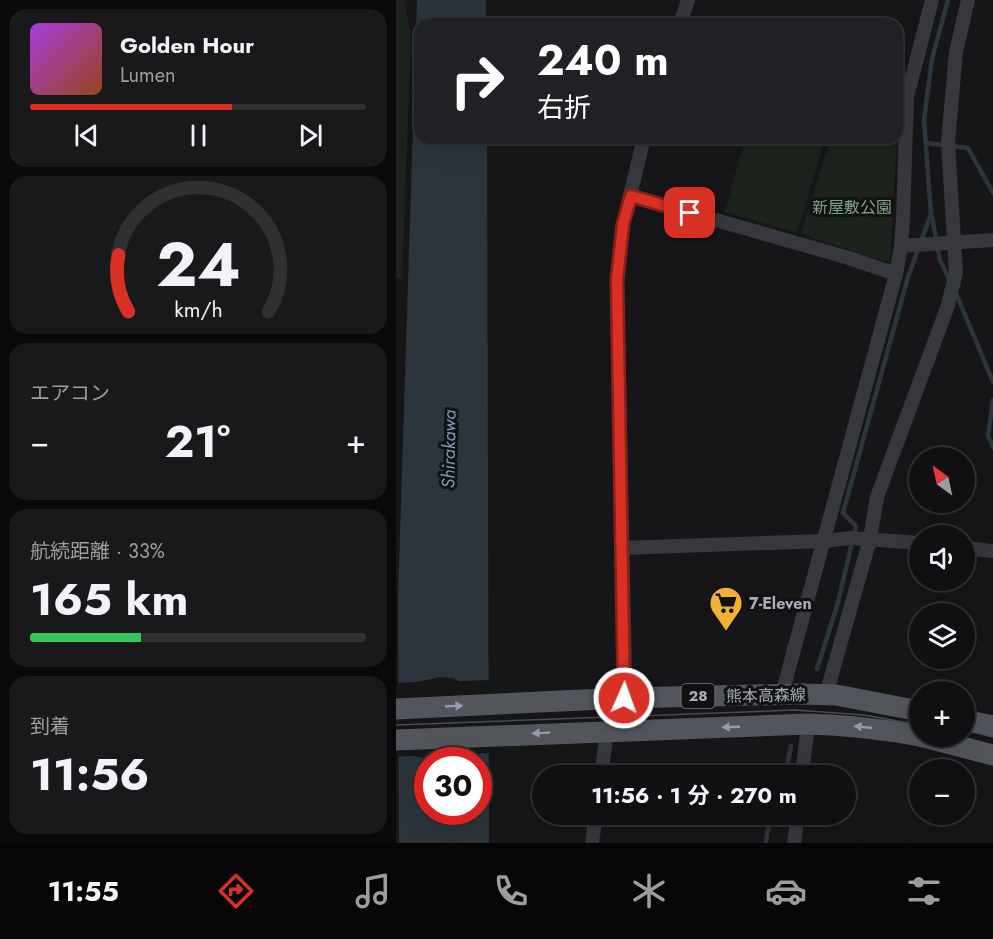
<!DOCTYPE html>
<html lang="ja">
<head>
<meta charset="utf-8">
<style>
  body { margin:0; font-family:Jost,"Noto Sans JP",sans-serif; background:#19191b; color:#f1f3f6; height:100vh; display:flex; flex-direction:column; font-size:22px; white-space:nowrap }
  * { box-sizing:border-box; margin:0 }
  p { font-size:20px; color:#9c9d9f }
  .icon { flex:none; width:33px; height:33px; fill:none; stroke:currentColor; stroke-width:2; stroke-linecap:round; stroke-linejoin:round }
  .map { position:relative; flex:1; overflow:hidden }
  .sheet { display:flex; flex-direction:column; gap:9px; padding:9px; background:#09090a; width:396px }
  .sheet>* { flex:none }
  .hud { position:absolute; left:18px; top:18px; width:489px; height:126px; border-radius:18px; box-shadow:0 6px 24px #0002,0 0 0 2px #303032; background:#202124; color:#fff; overflow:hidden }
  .needle { width:39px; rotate:327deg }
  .controls { position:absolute; left:513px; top:447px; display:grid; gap:12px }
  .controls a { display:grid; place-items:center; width:66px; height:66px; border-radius:50%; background:#101012; box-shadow:0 6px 24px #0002,0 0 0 2px #303032; font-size:30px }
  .speed { position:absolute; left:18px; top:747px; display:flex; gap:12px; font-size:30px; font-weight:700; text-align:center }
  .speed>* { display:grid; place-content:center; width:78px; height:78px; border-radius:50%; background:#101012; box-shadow:0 6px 24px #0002,0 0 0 2px #303032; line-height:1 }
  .speed .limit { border:9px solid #d22; background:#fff; color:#111 }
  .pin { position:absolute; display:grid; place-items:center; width:51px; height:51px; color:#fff; margin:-26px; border-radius:12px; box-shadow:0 3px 9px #0006 }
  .me { position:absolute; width:66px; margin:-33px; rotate:2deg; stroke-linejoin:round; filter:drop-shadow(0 0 4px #0008) }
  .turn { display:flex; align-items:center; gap:21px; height:126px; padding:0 24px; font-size:27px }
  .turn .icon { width:78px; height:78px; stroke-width:2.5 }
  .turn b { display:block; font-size:42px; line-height:51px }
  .big { font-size:45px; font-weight:700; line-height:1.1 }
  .sheet .card { flex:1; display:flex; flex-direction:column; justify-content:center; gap:9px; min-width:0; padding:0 21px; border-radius:18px; background:#19191b }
  .sheet .dial { align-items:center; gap:0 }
  .dial svg { height:156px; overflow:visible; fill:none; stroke:#303032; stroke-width:7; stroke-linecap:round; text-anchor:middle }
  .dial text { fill:#f1f3f6; stroke:none }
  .song { display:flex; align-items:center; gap:18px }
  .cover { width:72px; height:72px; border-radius:9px; background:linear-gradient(135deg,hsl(280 70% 55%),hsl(20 70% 35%)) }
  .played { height:6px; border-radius:3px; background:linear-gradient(90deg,#d93025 60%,#303032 60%) }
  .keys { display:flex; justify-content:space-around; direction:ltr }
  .heat { display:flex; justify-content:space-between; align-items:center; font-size:33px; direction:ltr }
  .charge { height:9px; border-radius:4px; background:linear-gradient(90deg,#34c759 33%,#303032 0) }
  .trip { position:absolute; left:136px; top:765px; width:324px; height:60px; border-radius:30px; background:#101012; box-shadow:0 6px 24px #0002,0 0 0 2px #303032; font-weight:700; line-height:60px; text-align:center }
  .menu { display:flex; height:96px; justify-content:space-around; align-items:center; background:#060607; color:#9c9d9f }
  .menu .icon { width:42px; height:42px }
  .menu .current { color:#d93025 }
  .menu b { font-size:27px; color:#f1f3f6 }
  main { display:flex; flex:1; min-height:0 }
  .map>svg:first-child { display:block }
  .green { fill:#1c231d }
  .water { fill:#2c353c; fill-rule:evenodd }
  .pier { fill:#161618 }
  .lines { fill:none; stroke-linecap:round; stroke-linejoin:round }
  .stream { stroke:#2c353c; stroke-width:4.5 }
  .street { stroke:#37383d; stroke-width:14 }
  .primary { stroke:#53555c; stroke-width:21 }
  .tram { stroke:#4a4c52; stroke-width:1.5 }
  .oneway { fill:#979ba6 }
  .route-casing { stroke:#8d1f18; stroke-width:15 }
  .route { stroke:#d93025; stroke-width:10 }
  .labels { text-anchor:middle; stroke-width:6; stroke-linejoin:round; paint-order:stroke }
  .shield { fill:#111113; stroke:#7b7e86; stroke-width:1.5 }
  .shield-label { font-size:15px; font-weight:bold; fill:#a8adb8 }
  .park-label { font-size:16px; fill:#7fa381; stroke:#111113 }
  .poi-label { font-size:16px; font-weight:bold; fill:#a8adb8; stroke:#111113; text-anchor:start }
  .street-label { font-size:16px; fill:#a8adb8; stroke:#111113 }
  .water-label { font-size:18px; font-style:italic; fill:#7f9bb3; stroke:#111113 }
</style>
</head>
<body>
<main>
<section class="sheet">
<div class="card">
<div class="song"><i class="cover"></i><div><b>Golden Hour</b><p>Lumen</p></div></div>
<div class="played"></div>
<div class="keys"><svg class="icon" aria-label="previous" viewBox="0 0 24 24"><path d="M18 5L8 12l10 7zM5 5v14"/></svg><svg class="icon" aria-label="pause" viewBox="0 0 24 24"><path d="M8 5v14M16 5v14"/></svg><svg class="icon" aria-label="next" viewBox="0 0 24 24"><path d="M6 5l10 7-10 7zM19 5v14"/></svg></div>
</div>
<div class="card dial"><svg viewBox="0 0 100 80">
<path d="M14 69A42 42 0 1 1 86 69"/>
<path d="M14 69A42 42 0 0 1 9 40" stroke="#d93025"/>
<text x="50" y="56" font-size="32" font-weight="700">24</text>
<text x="50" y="72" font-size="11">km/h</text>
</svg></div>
<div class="card"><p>エアコン</p>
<div class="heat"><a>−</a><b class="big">21°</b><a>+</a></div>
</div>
<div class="card"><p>航続距離 · 33%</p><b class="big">165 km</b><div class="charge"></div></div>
<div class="card"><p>到着</p><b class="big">11:56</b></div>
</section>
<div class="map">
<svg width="597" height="843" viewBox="0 0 597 843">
  <rect width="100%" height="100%" fill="#161618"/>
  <g class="green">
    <path d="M 0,0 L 9,0 L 15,40 L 6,279 L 0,278 Z"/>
    <path d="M 349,138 L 429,138 L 401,233 L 329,212 Z"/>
    <path d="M 435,138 L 501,138 L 494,263 L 405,234 Z"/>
  </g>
  <path class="water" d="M 21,0 L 90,0 L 90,24 L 24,24 L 24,138 L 91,138 L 93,843 L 3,843 L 2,597 ZM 32,760 L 82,760 L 82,812 L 32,812 Z"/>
  <path class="pier" d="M 45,677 L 56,678 L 63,681 L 95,680 L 95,753 L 61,754 L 39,760 L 18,756 L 0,757 L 0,683 L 20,682 Z"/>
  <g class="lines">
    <g class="stream">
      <path d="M 530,143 L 572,148 L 597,193"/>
      <path d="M 536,217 L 544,260 L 554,281"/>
      <path d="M 559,291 L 597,382"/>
      <path d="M 597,400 L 592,436 L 597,447"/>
      <path d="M 421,669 L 441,606 L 460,526 L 447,513 L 512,277 L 535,214 L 528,120 L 536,59 L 552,0"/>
      <path d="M 389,776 L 395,746"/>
      <path d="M 370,843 L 371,833 L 377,814"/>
    </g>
    <g class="street">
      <path d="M 284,24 L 292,0"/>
      <path d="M 235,196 L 453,258 L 500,274"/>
      <path d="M 505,246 L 597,240"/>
      <path d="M 226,548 L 427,541 L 455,538 L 524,543"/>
      <path d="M 568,548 L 597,551"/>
      <path d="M 386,694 L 500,274 L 505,246 L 507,219 L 511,97 L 536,0"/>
      <path d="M 430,695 L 474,539 L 481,497 L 551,308 L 560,273 L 552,142 L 560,52 L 572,0"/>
      <path d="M 205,776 L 211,731 L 228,698 L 229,672 L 221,280 L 227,224 L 248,138"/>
      <path d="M 406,776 L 412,724"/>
      <path d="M 196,843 L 200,814"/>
      <path d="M 398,843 L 402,814"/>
    </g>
    <g class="primary">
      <path d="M 0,709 L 228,698 L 405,694 L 440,695 L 524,711"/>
      <path d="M 568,720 L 597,726"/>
      <path d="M 524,736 L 597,755"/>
      <path d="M 0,740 L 412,724 C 450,725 486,729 524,736"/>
    </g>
    <g class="tram">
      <path d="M 0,725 L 399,710 L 468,715 L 524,725"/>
      <path d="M 568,730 L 597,737"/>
    </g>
  </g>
  <defs><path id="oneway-solid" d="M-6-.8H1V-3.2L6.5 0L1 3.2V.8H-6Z" transform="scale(1.5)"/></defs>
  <g class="oneway">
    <use href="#oneway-solid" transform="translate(58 706) rotate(-3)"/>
    <use href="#oneway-solid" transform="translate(335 727) rotate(178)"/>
    <use href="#oneway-solid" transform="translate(467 727) rotate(-174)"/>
    <use href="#oneway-solid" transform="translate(145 733) rotate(177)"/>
  </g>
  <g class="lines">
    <g class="route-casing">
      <path id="route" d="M 228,698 L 221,280 L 227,224 L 235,196 L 294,213"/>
    </g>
    <use href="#route" class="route"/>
  </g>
  <defs>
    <g id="supermarket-pin" transform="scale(1.725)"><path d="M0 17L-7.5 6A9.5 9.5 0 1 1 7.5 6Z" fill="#f2b134" stroke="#111113"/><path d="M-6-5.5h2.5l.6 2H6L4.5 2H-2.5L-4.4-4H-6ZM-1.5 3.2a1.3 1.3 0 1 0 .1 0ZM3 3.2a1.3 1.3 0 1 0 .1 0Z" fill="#111"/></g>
  </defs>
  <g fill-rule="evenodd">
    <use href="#supermarket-pin" x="330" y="603"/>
  </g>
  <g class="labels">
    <rect class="shield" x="285.5" y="684" width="33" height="24" rx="4.5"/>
    <g class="shield-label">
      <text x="302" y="701">28</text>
    </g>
    <g class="park-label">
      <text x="456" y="213">新屋敷公園</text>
    </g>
    <g class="poi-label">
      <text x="353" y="609">7-Eleven</text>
    </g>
    <g class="street-label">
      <text transform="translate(370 695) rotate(-1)" y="6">熊本高森線</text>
    </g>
    <g class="water-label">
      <text transform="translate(53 449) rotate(-89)" y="6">Shirakawa</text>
    </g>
  </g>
</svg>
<div class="controls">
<a><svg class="needle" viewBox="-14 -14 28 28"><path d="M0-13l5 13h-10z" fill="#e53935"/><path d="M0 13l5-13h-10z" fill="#9c9d9f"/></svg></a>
<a><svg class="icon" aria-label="sound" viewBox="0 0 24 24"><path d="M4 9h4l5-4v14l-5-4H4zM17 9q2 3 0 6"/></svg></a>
<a><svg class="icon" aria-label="layers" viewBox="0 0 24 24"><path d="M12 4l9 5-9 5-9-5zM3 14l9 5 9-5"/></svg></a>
<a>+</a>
<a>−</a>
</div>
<div class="speed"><div class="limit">30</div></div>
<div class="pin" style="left:294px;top:213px;background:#d93025"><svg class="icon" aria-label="arrive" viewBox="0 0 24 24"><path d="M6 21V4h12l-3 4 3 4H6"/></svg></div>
<svg class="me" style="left:228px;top:698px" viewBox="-20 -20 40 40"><circle r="17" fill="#d93025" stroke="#fff" stroke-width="3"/><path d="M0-11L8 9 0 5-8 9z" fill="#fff"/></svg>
<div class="trip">11:56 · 1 分 · 270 m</div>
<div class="hud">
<div class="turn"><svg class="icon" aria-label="right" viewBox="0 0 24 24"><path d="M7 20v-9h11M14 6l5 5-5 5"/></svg><div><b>240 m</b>右折</div></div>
</div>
</div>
</main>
<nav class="menu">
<b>11:55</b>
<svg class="icon current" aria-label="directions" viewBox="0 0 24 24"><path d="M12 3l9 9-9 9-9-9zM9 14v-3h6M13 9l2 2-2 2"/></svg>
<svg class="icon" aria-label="music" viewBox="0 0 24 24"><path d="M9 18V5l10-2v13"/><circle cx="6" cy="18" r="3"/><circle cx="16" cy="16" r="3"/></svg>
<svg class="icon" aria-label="phone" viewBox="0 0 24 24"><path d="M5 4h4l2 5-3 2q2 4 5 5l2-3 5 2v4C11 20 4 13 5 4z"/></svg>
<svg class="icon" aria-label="climate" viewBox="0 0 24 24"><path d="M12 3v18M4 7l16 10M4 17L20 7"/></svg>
<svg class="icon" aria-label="car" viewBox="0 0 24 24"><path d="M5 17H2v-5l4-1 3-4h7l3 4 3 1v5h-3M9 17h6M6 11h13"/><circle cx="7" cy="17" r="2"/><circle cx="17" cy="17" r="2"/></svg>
<svg class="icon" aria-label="filters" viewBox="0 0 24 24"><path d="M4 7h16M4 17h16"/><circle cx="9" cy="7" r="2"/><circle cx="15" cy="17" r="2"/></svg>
</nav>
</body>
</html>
